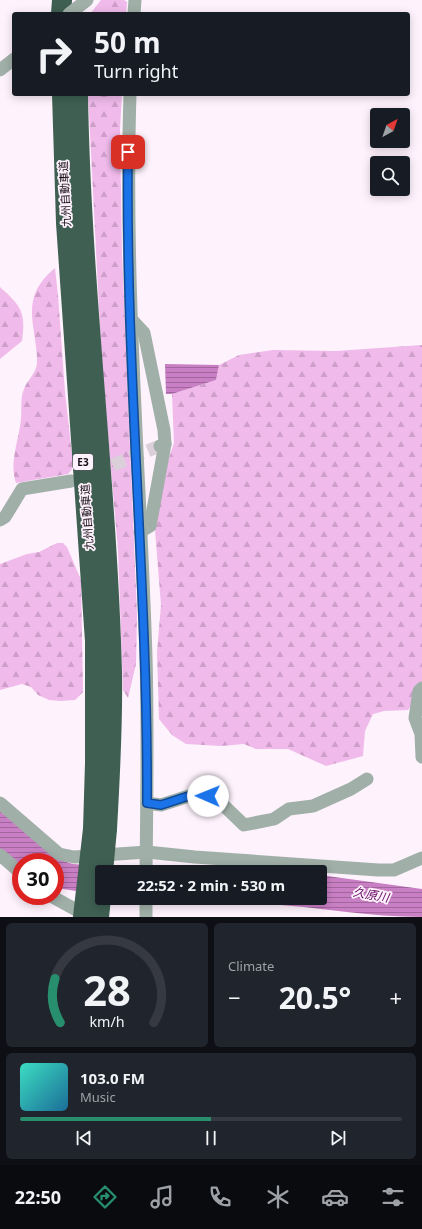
<!DOCTYPE html>
<html lang="en">
<head>
<meta charset="utf-8">
<style>
  body { margin:0; font-family:"Noto Sans","Noto Sans JP",sans-serif; background:#20242c; color:#f1f3f6; height:100vh; display:flex; flex-direction:column; font-size:15px; white-space:nowrap }
  * { box-sizing:border-box; margin:0 }
  p { font-size:13px; color:#9ea1a6 }
  .icon { flex:none; width:22px; height:22px; fill:none; stroke:currentColor; stroke-width:2; stroke-linecap:round; stroke-linejoin:round }
  .map { position:relative; height:917px; overflow:hidden }
  .drawer { display:flex; flex-direction:column; gap:6px; padding:6px; background:#0d0f14; flex:1 }
  .drawer>* { flex:none }
  .guide { position:absolute; left:12px; top:12px; width:398px; height:84px; border-radius:4px; box-shadow:0 2px 10px #0003; background:#171b24; color:#f1f3f6; overflow:hidden }
  .needle { width:26px; rotate:40deg }
  .tools { position:absolute; left:370px; top:108px; display:grid; gap:8px }
  .tools a { display:grid; place-items:center; width:40px; height:40px; border-radius:4px; background:#171b24; box-shadow:0 2px 10px #0003; font-size:20px }
  .speed { position:absolute; left:12px; top:853px; display:flex; gap:8px; font-size:20px; font-weight:700; text-align:center }
  .speed>* { display:grid; place-content:center; width:52px; height:52px; border-radius:50%; background:#171b24; box-shadow:0 2px 10px #0003; line-height:1 }
  .speed .limit { border:6px solid #d22; background:#fff; color:#111 }
  .pin { position:absolute; display:grid; place-items:center; width:34px; height:34px; color:#fff; margin:-17px; border-radius:8px; box-shadow:0 2px 6px #0006 }
  .me { position:absolute; width:44px; margin:-22px; rotate:271deg; stroke-linejoin:round; filter:drop-shadow(0 0 3px #0008) }
  .turn { display:flex; align-items:center; gap:14px; height:84px; padding:0 16px; font-size:18px }
  .turn .icon { width:52px; height:52px; stroke-width:2.5 }
  .turn b { display:block; font-size:28px; line-height:34px }
  .big { font-size:30px; font-weight:700; line-height:1.1 }
  .drawer .card { flex:1; display:flex; flex-direction:column; justify-content:center; gap:6px; min-width:0; padding:0 14px; border-radius:6px; background:#20242c }
  .drawer .dial { align-items:center; gap:0 }
  .dial svg { height:104px; overflow:visible; fill:none; stroke:#363941; stroke-width:7; stroke-linecap:round; text-anchor:middle }
  .dial text { fill:#f1f3f6; stroke:none }
  .song { display:flex; align-items:center; gap:12px }
  .cover { width:48px; height:48px; border-radius:6px; background:linear-gradient(135deg,hsl(170 70% 55%),hsl(200 70% 35%)) }
  .played { height:4px; border-radius:2px; background:linear-gradient(90deg,#278f6d 50%,#363941 50%) }
  .keys { display:flex; justify-content:space-around; direction:ltr }
  .heat { display:flex; justify-content:space-between; align-items:center; font-size:22px; direction:ltr }
  .drawer .tiles { flex:1; display:grid; gap:6px; grid-template-columns:1fr 1fr }
  .card:last-child { grid-column:span 2 }
  .trip { position:absolute; left:95px; top:865px; width:232px; height:40px; border-radius:4px; background:#171b24; box-shadow:0 2px 10px #0003; font-weight:700; line-height:40px; text-align:center }
  .dock { display:flex; height:64px; justify-content:space-around; align-items:center; background:#090b0e; color:#9ea1a6 }
  .dock .icon { width:28px; height:28px }
  .dock .current { color:#278f6d }
  .dock b { font-size:18px; color:#f1f3f6 }
  .map>svg:first-child { display:block }
  .forest { fill:url(#forest-firs) }
  .water { fill:url(#water-rules) }
  .lines { fill:none; stroke-linecap:round; stroke-linejoin:round }
  .minor-tunnel { stroke:#dbcfd9; stroke-width:13; stroke-dasharray:13 6; stroke-linecap:butt }
  .minor { stroke:#a0afa8; stroke-width:13 }
  .highway { stroke:#3e5f52; stroke-width:20 }
  .minor-bridge { stroke:#a0afa8; stroke-width:13 }
  .highway-bridge { stroke:#3e5f52; stroke-width:20 }
  .route-casing { stroke:#114b97; stroke-width:10 }
  .route { stroke:#1a73e8; stroke-width:7 }
  .labels { text-anchor:middle; stroke-width:3.5; stroke-linejoin:round; paint-order:stroke }
  .shield { fill:#fef2fc; stroke:#5a505a; stroke-width:1 }
  .shield-label { font-size:10px; font-weight:bold; fill:#140b14 }
  .street-label { font-size:11px; fill:#140b14; stroke:#fef2fc }
  .water-label { font-size:12px; font-style:italic; fill:#640563; stroke:#fef2fc }
</style>
</head>
<body>
<div class="map">
<svg width="422" height="917" viewBox="0 0 422 917">
  <defs>
    <pattern id="forest-firs" width="22" height="20" patternUnits="userSpaceOnUse"><rect width="22" height="20" fill="#f0baeb"/><path d="M5 1l3.5 6h-7zM16 11l3.5 6h-7z" fill="#cd9fc9"/></pattern>
    <pattern id="water-rules" width="6" height="5" patternUnits="userSpaceOnUse"><rect width="6" height="5" fill="#c97fc4"/><path d="M0 2.5h6" fill="none" stroke="#a2669e"/></pattern>
  </defs>
  <rect width="100%" height="100%" fill="#fef2fc"/>
  <g class="forest">
    <path d="M 101,0 L 124,0 L 127,2 L 126,14 L 90,14 Z"/>
    <path d="M 88,94 L 122,94 L 120,129 L 122,252 L 137,614 L 136,664 L 128,698 L 123,690 L 118,550 L 102,367 Z"/>
    <path d="M 55,268 L 58,295 L 65,392 L 73,464 L 72,469 L 68,474 L 16,483 C 9,462 19,440 21,419 C 22,409 20,398 24,389 C 27,380 37,373 37,362 C 38,344 29,319 33,301 C 35,288 45,276 55,268 Z"/>
    <path d="M 0,287 C 21,306 26,312 22,341 L 0,359 Z"/>
    <path d="M 422,345 L 422,691 L 408,710 L 384,711 L 373,714 L 365,731 L 363,756 L 326,766 L 288,749 L 256,749 L 244,744 L 221,746 L 186,744 L 172,735 L 159,719 L 157,652 L 161,605 L 153,505 L 174,443 L 172,394 L 216,380 L 219,365 L 239,355 L 273,350 L 336,351 Z"/>
    <path d="M 57,543 L 63,543 L 67,547 L 81,580 L 83,692 L 75,700 L 61,701 L 49,700 L 38,695 L 31,687 L 22,684 L 0,690 L 0,564 L 27,554 L 39,552 Z"/>
  </g>
  <g class="water">
    <path d="M 165,364 L 219,365 L 216,380 L 172,394 L 166,394 Z"/>
    <path d="M 0,811 L 57,859 L 73,864 L 123,868 L 254,870 L 283,872 L 102,872 L 102,895 L 63,889 L 55,886 L 55,862 L 21,862 L 21,867 L 0,849 Z"/>
    <path d="M 320,875 L 422,889 L 422,917 C 370,917 319,907 267,904 C 218,902 168,905 120,898 L 320,898 Z"/>
  </g>
  <g class="lines">
    <path class="minor-tunnel" d="M 95,472 L 160,446"/>
    <g class="minor">
      <path d="M 134,14 L 135,0"/>
      <path d="M 0,70 L 14,59"/>
      <path d="M 130,94 C 124,282 140,469 146,657 C 148,729 147,800 146,872"/>
      <path d="M 131,319 L 144,333 L 164,430 L 165,444 L 160,446"/>
      <path d="M 0,520 L 5,517 L 22,489 L 71,481"/>
      <path d="M 140,532 L 150,526 L 165,444"/>
      <path d="M 422,688 L 419,691 L 415,718 L 421,734 L 422,757"/>
      <path d="M 0,803 L 59,854 L 74,857 L 147,852 L 195,857 L 378,870 L 394,870 L 422,858"/>
      <path d="M 147,803 L 161,805 L 198,793 L 218,800 L 244,825 L 274,819 L 289,809 L 313,806 L 351,789 L 367,779"/>
      <path d="M 0,855 L 21,873"/>
      <path d="M 51,896 L 89,917"/>
      <path d="M 146,917 L 146,898"/>
    </g>
    <g class="highway">
      <path d="M 61,14 L 62,0"/>
      <path d="M 62,94 L 66,223 L 95,641 L 95,763 L 93,829"/>
      <path d="M 78,94 C 81,288 107,480 112,673 C 113,725 110,777 107,829"/>
      <path d="M 99,917 L 102,889"/>
    </g>
    <path class="minor-bridge" d="M 69,14 L 87,0"/>
    <g class="highway-bridge">
      <path d="M 103,872 L 107,829"/>
      <path d="M 83,917 L 93,829"/>
    </g>
  </g>
  <g class="lines">
    <g class="route-casing">
      <path id="route" d="M 128,152 C 125,369 148,586 147,803 L 161,805 L 198,793 L 208,796"/>
    </g>
    <use href="#route" class="route"/>
  </g>
  <g class="labels">
    <rect class="shield" x="73" y="454" width="20" height="16" rx="3"/>
    <g class="shield-label">
      <text x="83" y="466">E3</text>
    </g>
    <g class="street-label">
      <text transform="translate(65 194) rotate(-93)" y="4">九州自動車道</text>
      <text transform="translate(87 517) rotate(-94)" y="4">九州自動車道</text>
    </g>
    <g class="water-label">
      <text transform="translate(371 895) rotate(10)" y="4">久原川</text>
    </g>
  </g>
</svg>
<div class="tools">
<a><svg class="needle" viewBox="-14 -14 28 28"><path d="M0-13l5 13h-10z" fill="#e53935"/><path d="M0 13l5-13h-10z" fill="#9ea1a6"/></svg></a>
<a><svg class="icon" aria-label="search" viewBox="0 0 24 24"><circle cx="10" cy="10" r="6"/><path d="M15 15l6 6"/></svg></a>
</div>
<div class="speed"><div class="limit">30</div></div>
<div class="pin" style="left:128px;top:152px;background:#d93025"><svg class="icon" aria-label="arrive" viewBox="0 0 24 24"><path d="M6 21V4h12l-3 4 3 4H6"/></svg></div>
<svg class="me" style="left:208px;top:796px" viewBox="-20 -20 40 40"><circle r="19" fill="#fff"/><path d="M0-13L10 11 0 6-10 11z" fill="#1a73e8"/></svg>
<div class="trip">22:52 · 2 min · 530 m</div>
<div class="guide">
<div class="turn"><svg class="icon" aria-label="right" viewBox="0 0 24 24"><path d="M7 20v-9h11M14 6l5 5-5 5"/></svg><div><b>50 m</b>Turn right</div></div>
</div>
</div>
<section class="drawer">
<div class="tiles">
<div class="card dial"><svg viewBox="0 0 100 80">
<path d="M14 69A42 42 0 1 1 86 69"/>
<path d="M14 69A42 42 0 0 1 10 35" stroke="#278f6d"/>
<text x="50" y="56" font-size="32" font-weight="700">28</text>
<text x="50" y="72" font-size="11">km/h</text>
</svg></div>
<div class="card"><p>Climate</p>
<div class="heat"><a>−</a><b class="big">20.5°</b><a>+</a></div>
</div>
<div class="card">
<div class="song"><i class="cover"></i><div><b>103.0 FM</b><p>Music</p></div></div>
<div class="played"></div>
<div class="keys"><svg class="icon" aria-label="previous" viewBox="0 0 24 24"><path d="M18 5L8 12l10 7zM5 5v14"/></svg><svg class="icon" aria-label="pause" viewBox="0 0 24 24"><path d="M8 5v14M16 5v14"/></svg><svg class="icon" aria-label="next" viewBox="0 0 24 24"><path d="M6 5l10 7-10 7zM19 5v14"/></svg></div>
</div>
</div>
</section>
<nav class="dock">
<b>22:50</b>
<svg class="icon current" aria-label="directions" viewBox="0 0 24 24"><path d="M12 3l9 9-9 9-9-9zM9 14v-3h6M13 9l2 2-2 2"/></svg>
<svg class="icon" aria-label="music" viewBox="0 0 24 24"><path d="M9 18V5l10-2v13"/><circle cx="6" cy="18" r="3"/><circle cx="16" cy="16" r="3"/></svg>
<svg class="icon" aria-label="phone" viewBox="0 0 24 24"><path d="M5 4h4l2 5-3 2q2 4 5 5l2-3 5 2v4C11 20 4 13 5 4z"/></svg>
<svg class="icon" aria-label="climate" viewBox="0 0 24 24"><path d="M12 3v18M4 7l16 10M4 17L20 7"/></svg>
<svg class="icon" aria-label="car" viewBox="0 0 24 24"><path d="M5 17H2v-5l4-1 3-4h7l3 4 3 1v5h-3M9 17h6M6 11h13"/><circle cx="7" cy="17" r="2"/><circle cx="17" cy="17" r="2"/></svg>
<svg class="icon" aria-label="filters" viewBox="0 0 24 24"><path d="M4 7h16M4 17h16"/><circle cx="9" cy="7" r="2"/><circle cx="15" cy="17" r="2"/></svg>
</nav>
</body>
</html>
